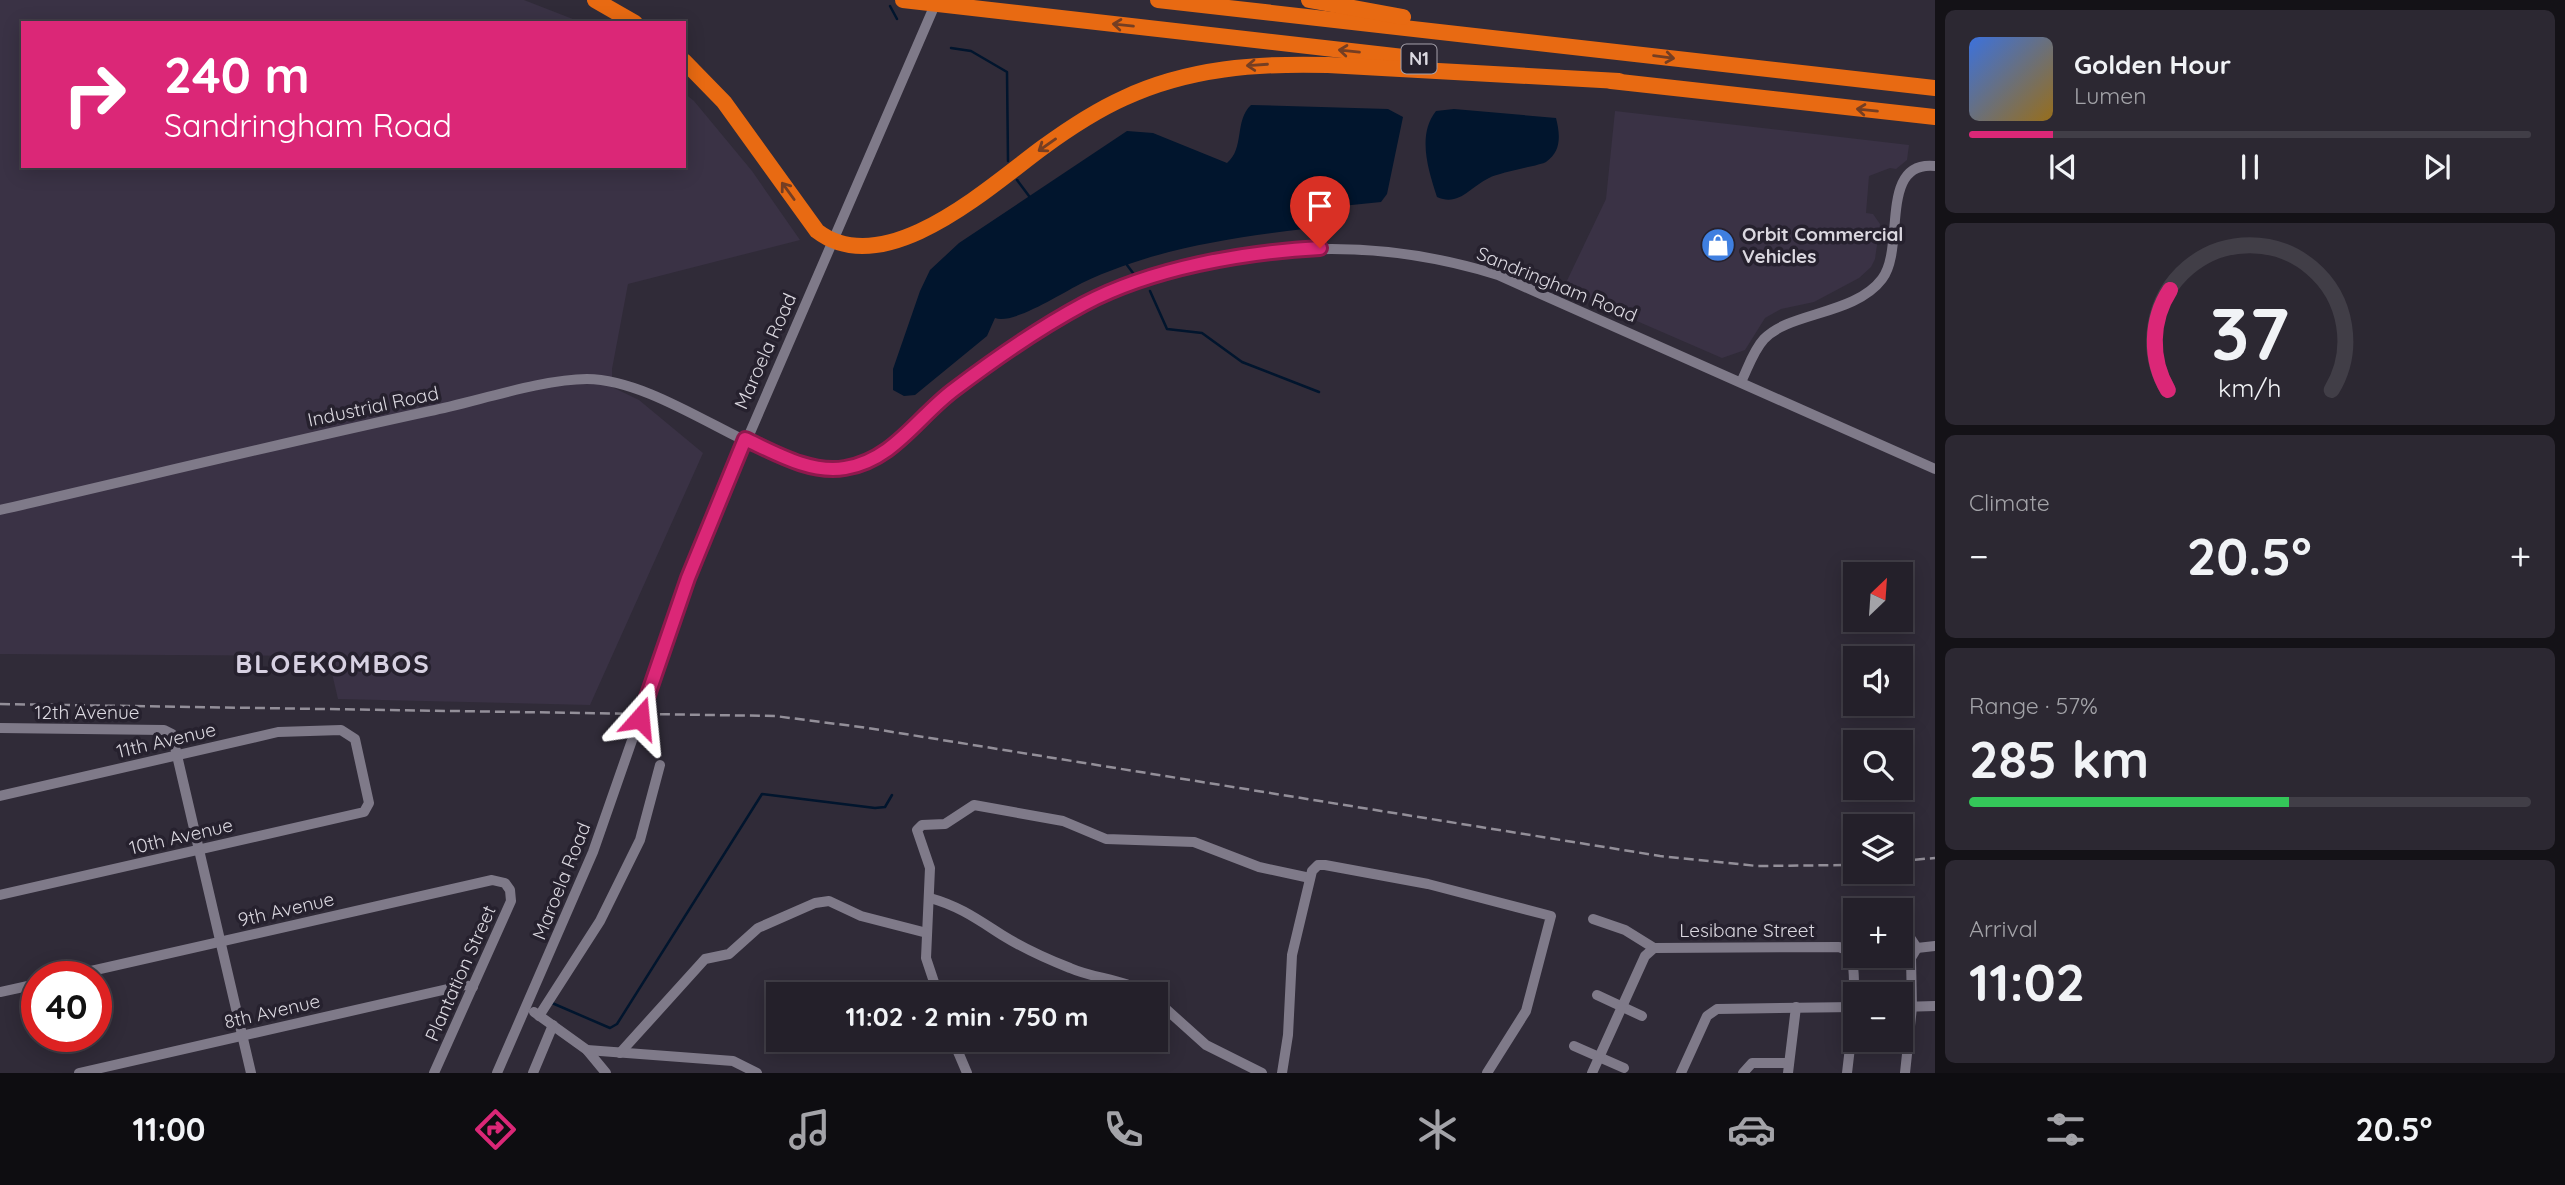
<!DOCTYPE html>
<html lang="en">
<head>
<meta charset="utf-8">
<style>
  body { margin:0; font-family:Quicksand,sans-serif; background:#2c2832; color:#f1f3f6; height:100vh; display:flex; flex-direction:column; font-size:26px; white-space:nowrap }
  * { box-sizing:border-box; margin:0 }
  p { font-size:23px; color:#a3a3a8 }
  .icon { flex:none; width:38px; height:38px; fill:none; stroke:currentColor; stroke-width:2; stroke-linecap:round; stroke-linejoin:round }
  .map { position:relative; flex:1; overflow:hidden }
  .panel { display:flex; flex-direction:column; gap:10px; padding:10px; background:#141217; width:630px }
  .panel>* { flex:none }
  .guide { position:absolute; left:21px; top:21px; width:665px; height:147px; border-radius:0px; box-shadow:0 4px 18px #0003,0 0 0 2px #413e47; background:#db2777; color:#fff; overflow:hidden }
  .needle { width:46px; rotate:25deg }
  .fabs { position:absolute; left:1843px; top:562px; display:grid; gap:14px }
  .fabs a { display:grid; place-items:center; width:70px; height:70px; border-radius:0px; background:#24202a; box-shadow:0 4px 18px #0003,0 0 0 2px #413e47; font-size:35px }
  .speed { position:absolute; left:21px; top:961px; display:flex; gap:14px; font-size:35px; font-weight:700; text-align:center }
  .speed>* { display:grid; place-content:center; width:91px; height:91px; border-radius:50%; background:#24202a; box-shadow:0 4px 18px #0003,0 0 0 2px #413e47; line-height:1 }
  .speed .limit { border:10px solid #d22; background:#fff; color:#111 }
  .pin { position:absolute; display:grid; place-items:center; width:60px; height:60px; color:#fff; margin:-72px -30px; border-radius:50% 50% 50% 0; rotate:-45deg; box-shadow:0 0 7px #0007 }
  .pin .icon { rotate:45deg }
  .me { position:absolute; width:77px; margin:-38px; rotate:18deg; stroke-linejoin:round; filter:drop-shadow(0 0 5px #0008) }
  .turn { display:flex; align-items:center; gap:24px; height:147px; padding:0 28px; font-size:32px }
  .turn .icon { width:91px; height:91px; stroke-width:2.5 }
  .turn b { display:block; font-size:49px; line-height:60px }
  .big { font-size:52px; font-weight:700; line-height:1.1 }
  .panel .card { flex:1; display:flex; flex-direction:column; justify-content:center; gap:10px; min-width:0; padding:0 24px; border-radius:10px; background:#2c2832 }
  .panel .dial { align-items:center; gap:0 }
  .dial svg { height:182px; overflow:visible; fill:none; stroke:#413e47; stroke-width:7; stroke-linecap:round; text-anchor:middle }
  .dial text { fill:#f1f3f6; stroke:none }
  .song { display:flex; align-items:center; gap:21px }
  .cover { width:84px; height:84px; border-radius:10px; background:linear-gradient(135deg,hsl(220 70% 55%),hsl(40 70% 35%)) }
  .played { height:7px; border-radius:4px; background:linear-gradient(90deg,#db2777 15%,#413e47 15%) }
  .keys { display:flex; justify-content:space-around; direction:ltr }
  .heat { display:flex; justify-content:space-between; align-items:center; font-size:38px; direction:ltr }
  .charge { height:10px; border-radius:5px; background:linear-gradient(90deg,#34c759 57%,#413e47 0) }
  .trip { position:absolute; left:766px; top:982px; width:402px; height:70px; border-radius:0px; background:#24202a; box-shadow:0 4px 18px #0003,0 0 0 2px #413e47; font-weight:700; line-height:70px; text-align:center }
  .dock { display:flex; height:112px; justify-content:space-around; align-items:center; background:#0e0d11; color:#a3a3a8 }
  .dock .icon { width:49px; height:49px }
  .dock .selected { color:#db2777 }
  .dock b { font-size:32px; color:#f1f3f6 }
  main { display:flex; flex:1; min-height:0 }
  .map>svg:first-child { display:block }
  .built { fill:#3a3245 }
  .water { fill:#01152d }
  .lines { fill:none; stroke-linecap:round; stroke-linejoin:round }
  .stream { stroke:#01152d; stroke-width:2.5 }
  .minor { stroke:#7f7a89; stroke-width:10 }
  .highway { stroke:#e86a12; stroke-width:16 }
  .rail { stroke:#938f99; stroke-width:2.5; stroke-dasharray:10 5; stroke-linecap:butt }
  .oneway { stroke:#743e23 }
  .route-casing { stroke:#8e194d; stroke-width:18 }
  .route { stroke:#db2777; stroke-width:12 }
  .labels { text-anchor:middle; stroke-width:7; stroke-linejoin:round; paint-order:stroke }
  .shield { fill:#26212e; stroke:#a5a1ab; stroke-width:2 }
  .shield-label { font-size:18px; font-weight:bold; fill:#dbd8e0 }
  .poi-label { font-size:19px; font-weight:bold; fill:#dbd8e0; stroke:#26212e; text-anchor:start }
  .street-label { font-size:19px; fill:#dbd8e0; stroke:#26212e }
  .district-label { font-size:26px; font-weight:bold; letter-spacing:2px; fill:#d7d1e2; stroke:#26212e }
</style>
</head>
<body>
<main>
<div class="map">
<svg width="1935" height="1073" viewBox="0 0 1935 1073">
  <rect width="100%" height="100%" fill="#302b38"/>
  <g class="built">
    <path d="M 0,0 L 524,0 L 583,23 L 23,23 L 23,166 L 684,166 L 684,93 L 694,101 L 752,171 L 800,240 L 628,284 L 612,369 L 612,387 L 639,400 L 703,453 L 590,705 L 338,699 L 328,656 L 0,654 Z"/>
    <path d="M 1615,111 L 1909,145 L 1907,160 L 1896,169 L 1890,168 L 1869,176 L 1866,213 L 1873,214 L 1880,224 L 1875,259 L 1871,267 L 1859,278 L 1814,302 L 1781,309 L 1765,318 L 1745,350 L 1722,358 L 1563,289 L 1606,199 Z"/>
  </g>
  <g class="water">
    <path d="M 1251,105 L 1388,109 L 1403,117 L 1387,194 L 1381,202 L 1332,207 L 1315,225 L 1304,229 C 1228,238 1151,250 1082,283 C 1062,293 1013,325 995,318 L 987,336 L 915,395 L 904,396 L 893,390 L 893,369 L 920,291 L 930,270 L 959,243 L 1127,131 L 1153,133 L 1227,163 C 1245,148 1234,121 1251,105 Z"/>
    <path d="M 1454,109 L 1556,118 C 1560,134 1562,151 1546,162 C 1542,165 1501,172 1489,178 C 1470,187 1459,207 1437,197 C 1428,169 1417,135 1436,111 Z"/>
  </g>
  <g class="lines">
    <g class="stream">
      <path d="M 890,6 L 897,19"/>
      <path d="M 951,48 L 971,51 L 1007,72 L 1008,161"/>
      <path d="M 1017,180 L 1029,196"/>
      <path d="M 1127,265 L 1133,273"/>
      <path d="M 1150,291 L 1167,329 L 1202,333 L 1242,362 L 1319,392"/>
      <path d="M 552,1003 L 610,1028 L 617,1024 L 762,794 L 875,808 L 885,807 L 892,795"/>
    </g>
    <g class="minor">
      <path d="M 1741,382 C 1748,368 1753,351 1764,339 C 1789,312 1855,315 1882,279 C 1906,248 1878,160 1935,166"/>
      <path d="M 0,510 C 143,477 286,442 430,411 C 475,402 543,379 587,379 C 672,380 777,483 849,468 C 898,457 936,403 976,373 C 1010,348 1046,323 1084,304 C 1105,293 1129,286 1151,279 C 1266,241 1383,239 1498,275 L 1935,469"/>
      <path d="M 0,728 L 164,730 L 172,734 L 251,1073"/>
      <path d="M 0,796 L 278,732 L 341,730 L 355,739 L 369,803 L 364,812 L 0,895"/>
      <path d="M 930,898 C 959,906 977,919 1002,935 C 1023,948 1047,959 1070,968 C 1095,979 1124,979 1147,994"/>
      <path d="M 1593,919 L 1625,930 L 1654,948"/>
      <path d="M 1917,948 L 1935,946"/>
      <path d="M 69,976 L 492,880 L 505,883 L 510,890 L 511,901 L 434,1073"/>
      <path d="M 0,992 L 37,984"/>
      <path d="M 938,994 L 926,958 L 930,868 L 917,830 L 922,825 L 945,824 L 974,805 L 1063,821 L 1106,839 L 1194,842 L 1259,867 L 1310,878"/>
      <path d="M 1597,995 L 1642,1016"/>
      <path d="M 1157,1001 L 1206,1045 L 1262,1073"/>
      <path d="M 1900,1007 L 1935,1006"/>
      <path d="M 534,1012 L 587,1050 L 606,1073"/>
      <path d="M 539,1016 L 600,921 L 640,840 L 660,765"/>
      <path d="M 953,1040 L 967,1073"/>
      <path d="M 1574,1046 L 1624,1068"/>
      <path d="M 587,1050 L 733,1061 L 757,1073"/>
      <path d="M 620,1053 L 705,959 L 729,954 L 758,928 L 815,903 L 829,901 L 861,916 L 927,933"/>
      <path d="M 79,1073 L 465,985 L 473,987"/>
      <path d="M 497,1073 L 593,852 L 695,560 L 937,0"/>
      <path d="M 533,1073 L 553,1025"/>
      <path d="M 1282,1073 L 1288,1035 L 1292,955 L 1312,871 L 1318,865 L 1325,865 L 1428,884 L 1551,916 L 1526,1011 L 1487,1073"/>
      <path d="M 1592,1073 L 1645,956 L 1654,948 L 1839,947 L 1849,951 C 1860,971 1850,1048 1847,1073"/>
      <path d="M 1681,1073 L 1707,1016 L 1717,1009 L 1855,1007"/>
      <path d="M 1743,1073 L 1752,1063 L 1789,1063"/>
      <path d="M 1788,1073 L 1796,1007"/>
      <path d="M 1905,1073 L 1912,1007 L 1911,958 L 1917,948 L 1907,933"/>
    </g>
    <g class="highway">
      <path d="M 595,0 L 635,23"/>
      <path d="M 903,0 L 1421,59"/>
      <path d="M 1158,0 L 1935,88"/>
      <path d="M 1309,0 L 1403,17"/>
      <path d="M 684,61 L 724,102 L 817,231 C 885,283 989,187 1042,148 C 1068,129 1095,111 1124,98 C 1188,68 1258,63 1328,65 L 1619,81"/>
      <path d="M 1611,81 L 1935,117"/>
    </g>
    <g class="rail">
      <path d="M 0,704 L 775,716 L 868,728 L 1660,856 L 1757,866 L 1855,865"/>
      <path d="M 1900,861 L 1935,858"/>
    </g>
  </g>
  <defs><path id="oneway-shaft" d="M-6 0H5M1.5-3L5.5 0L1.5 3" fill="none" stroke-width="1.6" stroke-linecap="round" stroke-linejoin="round" transform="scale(1.75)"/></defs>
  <g class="oneway">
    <use href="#oneway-shaft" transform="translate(1123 25) rotate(-174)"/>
    <use href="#oneway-shaft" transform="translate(1349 51) rotate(-174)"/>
    <use href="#oneway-shaft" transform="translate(1664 57) rotate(7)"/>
    <use href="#oneway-shaft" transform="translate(1257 65) rotate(176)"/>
    <use href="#oneway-shaft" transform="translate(1867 110) rotate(-174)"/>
    <use href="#oneway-shaft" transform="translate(1047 145) rotate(145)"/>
    <use href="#oneway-shaft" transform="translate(788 191) rotate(-126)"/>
  </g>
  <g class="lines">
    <g class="route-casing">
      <path id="route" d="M 640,718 L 688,578 L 745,439 C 775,453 811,474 845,468 C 894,460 918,416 955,389 C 996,358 1039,328 1084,304 C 1152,268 1244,252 1320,248"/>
    </g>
    <use href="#route" class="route"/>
  </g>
  <defs>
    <g id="shop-disc" transform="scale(1.75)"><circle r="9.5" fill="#3f7fe0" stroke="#26212e"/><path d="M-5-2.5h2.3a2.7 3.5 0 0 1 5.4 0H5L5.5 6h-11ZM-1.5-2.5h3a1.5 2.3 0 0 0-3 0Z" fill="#fff"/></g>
  </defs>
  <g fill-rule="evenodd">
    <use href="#shop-disc" x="1718" y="245"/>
  </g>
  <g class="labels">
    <rect class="shield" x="1401.5" y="44.5" width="35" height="29" rx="5"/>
    <g class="shield-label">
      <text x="1419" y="65">N1</text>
    </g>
    <g class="poi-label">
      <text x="1742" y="241">Orbit Commercial<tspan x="1742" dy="22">Vehicles</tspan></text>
    </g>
    <g class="street-label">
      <text transform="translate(1557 284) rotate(22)" y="7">Sandringham Road</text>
      <text transform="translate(765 351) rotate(-66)" y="7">Maroela Road</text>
      <text transform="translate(373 406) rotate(-12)" y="7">Industrial Road</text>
      <text x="87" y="719">12th Avenue</text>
      <text transform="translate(166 740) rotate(-13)" y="7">11th Avenue</text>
      <text transform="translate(181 836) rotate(-13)" y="7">10th Avenue</text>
      <text transform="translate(561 881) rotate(-68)" y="7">Maroela Road</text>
      <text transform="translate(286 909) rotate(-13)" y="7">9th Avenue</text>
      <text x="1747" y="937">Lesibane Street</text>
      <text transform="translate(460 973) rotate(-66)" y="7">Plantation Street</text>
      <text transform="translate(272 1011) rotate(-13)" y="7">8th Avenue</text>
    </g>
    <g class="district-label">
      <text x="333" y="673">BLOEKOMBOS</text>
    </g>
  </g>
</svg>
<div class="fabs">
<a><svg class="needle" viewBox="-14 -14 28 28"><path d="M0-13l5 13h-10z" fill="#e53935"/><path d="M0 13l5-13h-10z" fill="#a3a3a8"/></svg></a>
<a><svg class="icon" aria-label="sound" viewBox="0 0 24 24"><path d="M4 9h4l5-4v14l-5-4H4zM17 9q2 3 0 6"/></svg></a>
<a><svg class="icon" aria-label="search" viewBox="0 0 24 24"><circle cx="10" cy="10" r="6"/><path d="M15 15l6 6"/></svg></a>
<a><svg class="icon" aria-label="layers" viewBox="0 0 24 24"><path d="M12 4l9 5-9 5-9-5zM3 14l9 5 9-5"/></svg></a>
<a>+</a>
<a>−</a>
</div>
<div class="speed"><div class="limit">40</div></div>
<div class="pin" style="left:1320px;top:248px;background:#d93025"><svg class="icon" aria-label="arrive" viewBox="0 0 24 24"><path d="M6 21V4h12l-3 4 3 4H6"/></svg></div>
<svg class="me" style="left:640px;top:718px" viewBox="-20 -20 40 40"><path d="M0-17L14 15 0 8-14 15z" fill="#db2777" stroke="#fff" stroke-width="4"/></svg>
<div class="trip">11:02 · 2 min · 750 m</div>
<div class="guide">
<div class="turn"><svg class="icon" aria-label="right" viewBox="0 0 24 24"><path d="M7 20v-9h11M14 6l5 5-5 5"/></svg><div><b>240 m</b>Sandringham Road</div></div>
</div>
</div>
<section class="panel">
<div class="card">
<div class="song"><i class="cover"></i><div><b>Golden Hour</b><p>Lumen</p></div></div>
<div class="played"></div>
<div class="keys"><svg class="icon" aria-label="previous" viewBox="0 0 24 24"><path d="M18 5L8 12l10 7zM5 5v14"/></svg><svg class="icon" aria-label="pause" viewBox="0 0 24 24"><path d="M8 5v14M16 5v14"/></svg><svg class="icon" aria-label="next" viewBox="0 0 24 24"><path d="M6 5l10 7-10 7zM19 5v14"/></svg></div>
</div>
<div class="card dial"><svg viewBox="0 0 100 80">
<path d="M14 69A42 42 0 1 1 86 69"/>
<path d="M14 69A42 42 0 0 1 15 25" stroke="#db2777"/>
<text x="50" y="56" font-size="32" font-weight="700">37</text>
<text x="50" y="72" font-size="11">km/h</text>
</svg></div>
<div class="card"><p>Climate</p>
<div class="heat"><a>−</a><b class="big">20.5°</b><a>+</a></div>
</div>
<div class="card"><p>Range · 57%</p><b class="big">285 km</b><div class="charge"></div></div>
<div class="card"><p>Arrival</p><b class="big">11:02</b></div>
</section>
</main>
<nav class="dock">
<b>11:00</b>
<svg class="icon selected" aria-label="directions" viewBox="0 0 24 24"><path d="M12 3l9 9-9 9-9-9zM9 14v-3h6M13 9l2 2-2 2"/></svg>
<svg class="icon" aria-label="music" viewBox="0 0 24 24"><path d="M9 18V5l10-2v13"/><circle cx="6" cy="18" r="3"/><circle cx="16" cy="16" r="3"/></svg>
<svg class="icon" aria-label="phone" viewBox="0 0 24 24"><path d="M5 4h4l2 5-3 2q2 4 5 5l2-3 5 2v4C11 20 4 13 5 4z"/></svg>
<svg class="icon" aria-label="climate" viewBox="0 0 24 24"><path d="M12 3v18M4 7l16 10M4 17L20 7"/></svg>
<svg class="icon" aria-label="car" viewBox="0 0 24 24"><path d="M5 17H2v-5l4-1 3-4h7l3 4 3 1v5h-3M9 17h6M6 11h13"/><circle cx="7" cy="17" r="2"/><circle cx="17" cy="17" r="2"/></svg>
<svg class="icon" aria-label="filters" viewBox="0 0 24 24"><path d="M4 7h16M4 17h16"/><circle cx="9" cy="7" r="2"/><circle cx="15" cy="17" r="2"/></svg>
<b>20.5°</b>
</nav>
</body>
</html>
